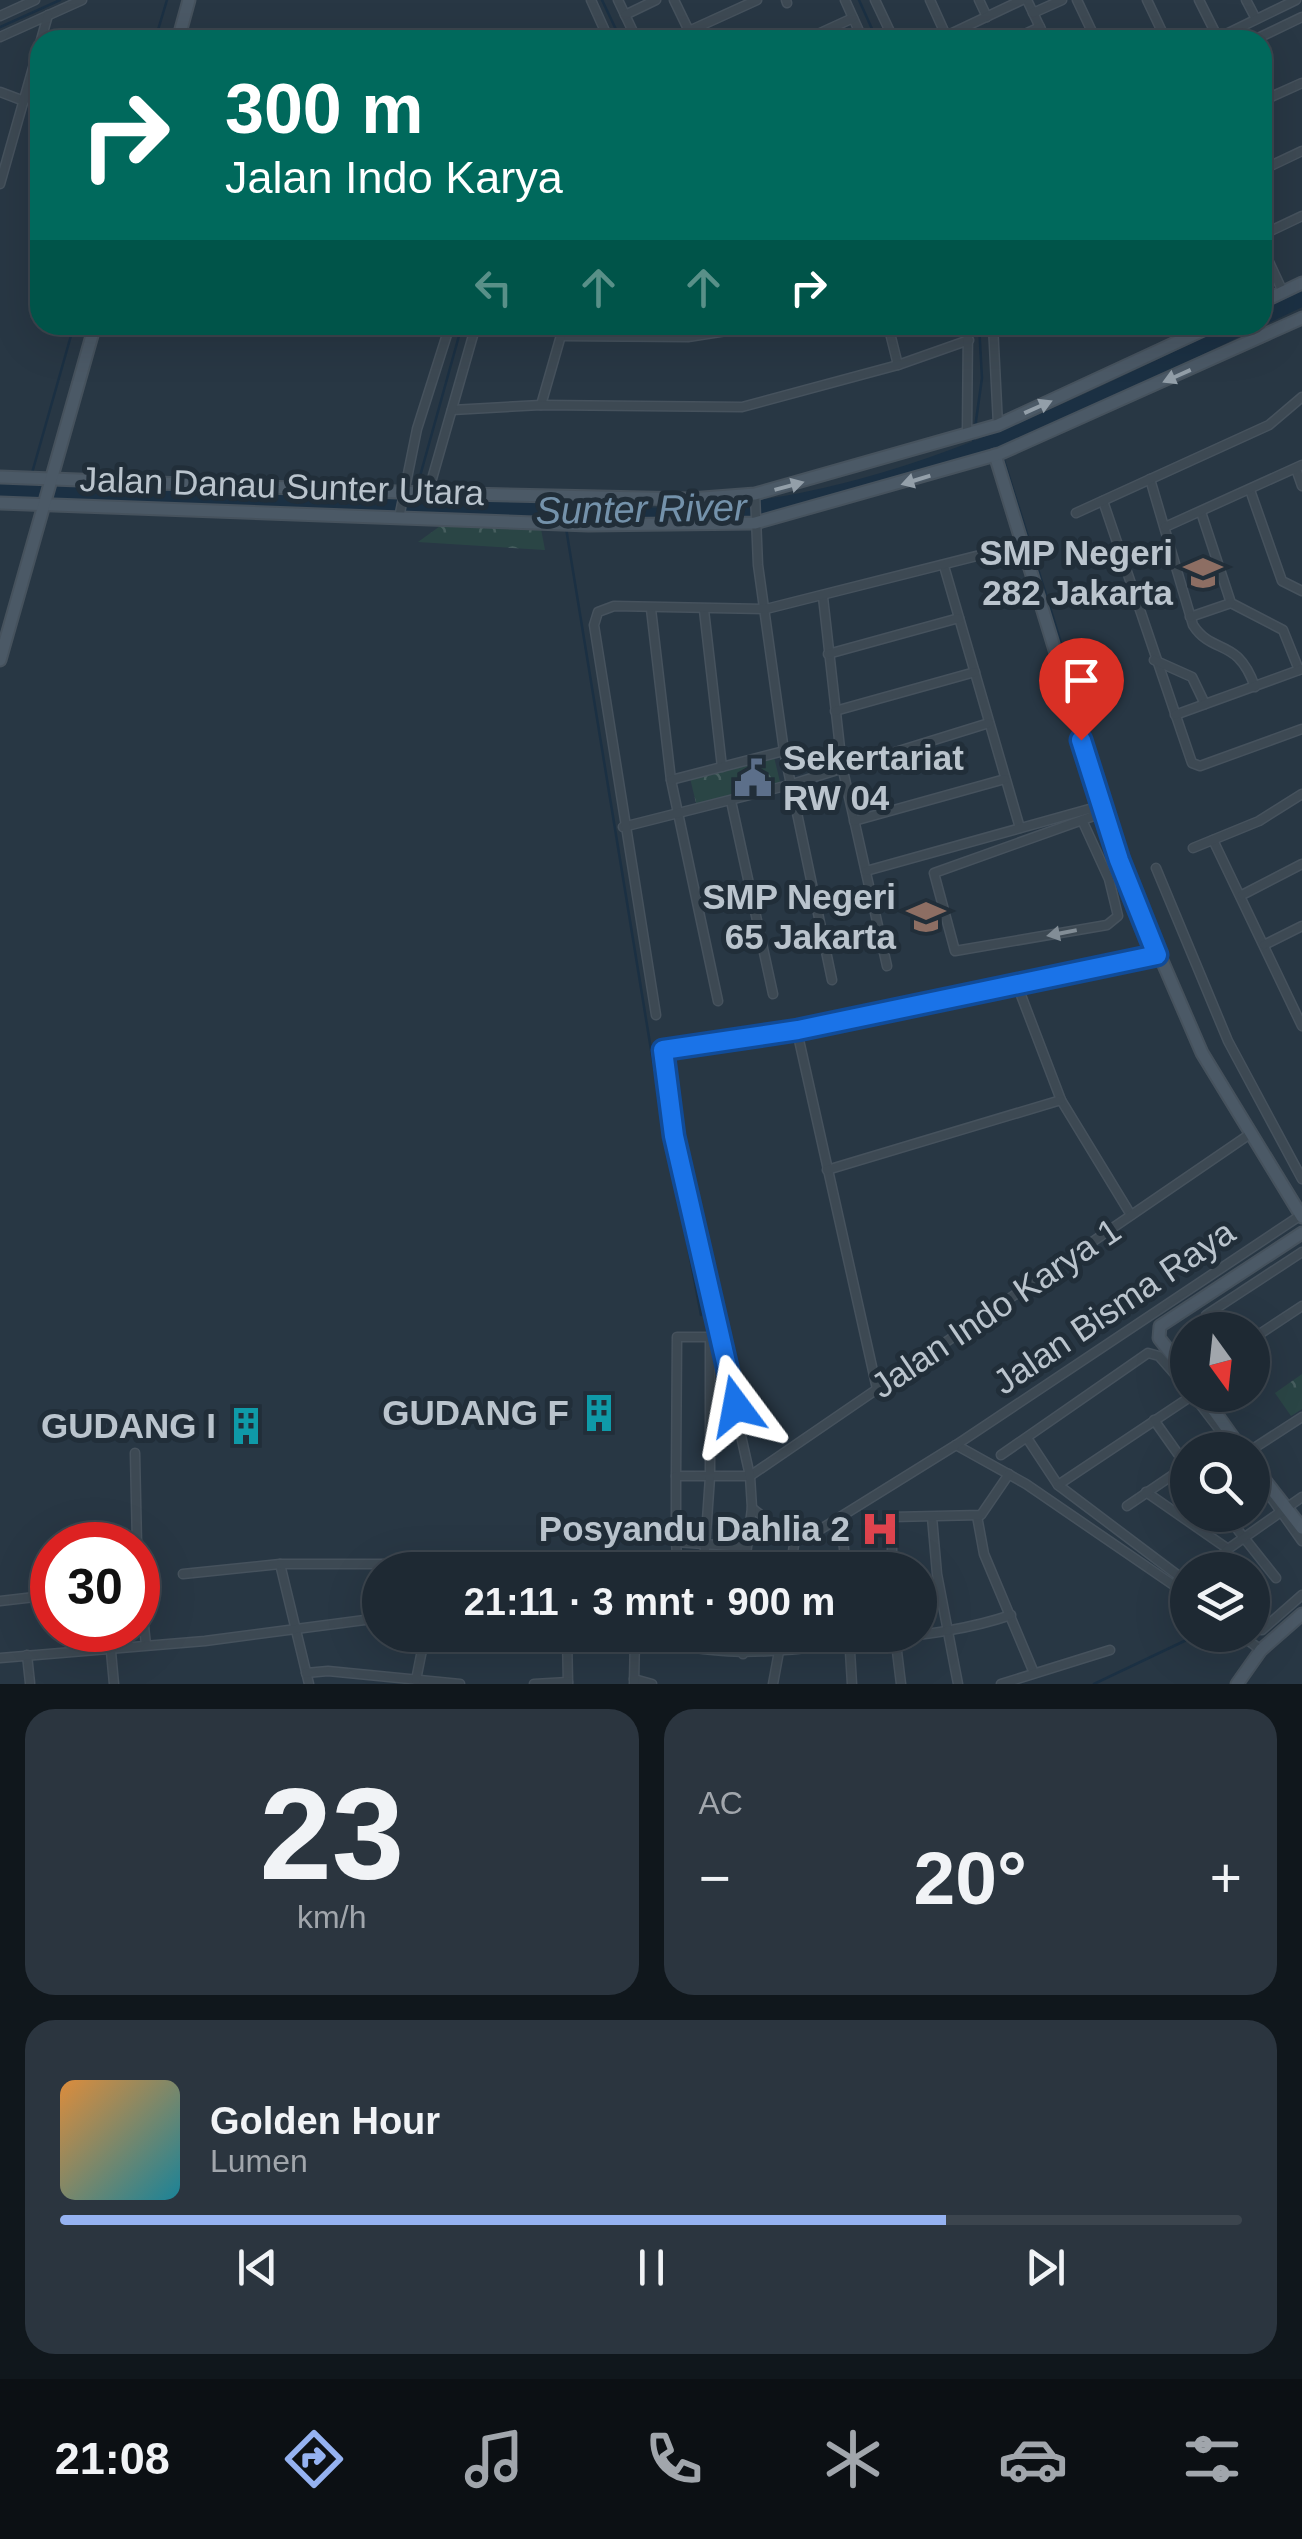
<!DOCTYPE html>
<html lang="id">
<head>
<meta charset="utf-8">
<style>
  body { margin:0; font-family:Helvetica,sans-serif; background:#2b353f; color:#f1f3f6; height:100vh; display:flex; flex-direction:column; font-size:38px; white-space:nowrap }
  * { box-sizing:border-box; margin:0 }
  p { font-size:32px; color:#a1a6ac }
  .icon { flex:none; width:55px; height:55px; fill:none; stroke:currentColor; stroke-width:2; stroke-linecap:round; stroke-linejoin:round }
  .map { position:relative; height:1684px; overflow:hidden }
  .drawer { display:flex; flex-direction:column; gap:25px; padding:25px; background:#10171c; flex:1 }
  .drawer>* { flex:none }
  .hud { position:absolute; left:30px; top:30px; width:1242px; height:305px; border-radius:30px; box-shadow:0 10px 40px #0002,0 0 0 2px #3c454e; background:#00695c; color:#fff; overflow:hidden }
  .needle { width:65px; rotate:165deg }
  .fabs { position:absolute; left:1170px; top:1312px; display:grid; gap:20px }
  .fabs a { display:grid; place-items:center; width:100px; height:100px; border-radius:50%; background:#1e2933; box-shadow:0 10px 40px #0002,0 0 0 2px #3c454e; font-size:50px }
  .speed { position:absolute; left:30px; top:1522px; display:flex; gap:20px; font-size:50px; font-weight:700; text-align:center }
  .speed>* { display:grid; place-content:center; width:130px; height:130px; border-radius:50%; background:#1e2933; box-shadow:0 10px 40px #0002,0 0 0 2px #3c454e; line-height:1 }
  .speed .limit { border:15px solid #d22; background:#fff; color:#111 }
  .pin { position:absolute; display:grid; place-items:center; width:85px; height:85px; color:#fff; margin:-102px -42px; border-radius:50% 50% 50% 0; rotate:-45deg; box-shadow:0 0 10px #0007 }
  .pin .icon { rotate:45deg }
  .me { position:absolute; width:110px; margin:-55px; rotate:347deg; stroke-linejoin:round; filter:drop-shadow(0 0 8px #0008) }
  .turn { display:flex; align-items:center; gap:35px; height:210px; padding:0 30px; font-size:45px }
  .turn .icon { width:130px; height:130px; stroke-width:2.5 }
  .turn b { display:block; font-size:70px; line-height:85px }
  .lanes { display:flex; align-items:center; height:95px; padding:0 30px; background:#0003; justify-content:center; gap:50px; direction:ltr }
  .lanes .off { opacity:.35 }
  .big { font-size:75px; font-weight:600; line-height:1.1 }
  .drawer .tile { flex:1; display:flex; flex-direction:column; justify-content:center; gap:15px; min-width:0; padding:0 35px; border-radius:30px; background:#2b353f }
  .drawer .dial { align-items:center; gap:0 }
  .dial b { font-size:130px; line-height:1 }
  .song { display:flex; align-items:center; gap:30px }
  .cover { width:120px; height:120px; border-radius:15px; background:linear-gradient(135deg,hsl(30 70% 55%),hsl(190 70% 35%)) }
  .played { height:10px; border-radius:5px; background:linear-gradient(90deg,#95b2f1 75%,#3c454e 75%) }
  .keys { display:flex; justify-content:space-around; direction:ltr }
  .heat { display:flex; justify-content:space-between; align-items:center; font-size:55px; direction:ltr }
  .drawer .tiles { flex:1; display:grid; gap:25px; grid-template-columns:1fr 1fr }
  .tile:last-child { grid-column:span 2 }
  .trip { position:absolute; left:362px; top:1552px; width:575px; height:100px; border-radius:50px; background:#1e2933; box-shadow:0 10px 40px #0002,0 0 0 2px #3c454e; font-weight:600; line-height:100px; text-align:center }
  .tab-bar { display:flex; height:160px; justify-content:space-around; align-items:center; background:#0c1014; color:#a1a6ac }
  .tab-bar .icon { width:70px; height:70px }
  .tab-bar .current { color:#95b2f1 }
  .tab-bar b { font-size:45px; color:#f1f3f6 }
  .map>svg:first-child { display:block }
  .forest { fill:url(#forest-crowns) }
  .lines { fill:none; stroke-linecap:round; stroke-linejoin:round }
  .stream { stroke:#1b3043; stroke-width:2.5 }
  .river { stroke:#1b3043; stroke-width:15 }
  .street-casing { stroke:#46525d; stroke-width:11 }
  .secondary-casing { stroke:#46525d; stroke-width:15 }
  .street { stroke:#3d4953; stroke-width:8 }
  .secondary { stroke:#4b5966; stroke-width:11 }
  .oneway { fill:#939fa9 }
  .oneway2 { fill:#828d96 }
  .route-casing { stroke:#114b97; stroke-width:25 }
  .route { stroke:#1a73e8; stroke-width:18 }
  .labels { text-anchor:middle; stroke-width:10; stroke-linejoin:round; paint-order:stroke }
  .street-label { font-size:35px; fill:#bac4cd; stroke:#212e39 }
  .poi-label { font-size:35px; font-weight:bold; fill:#bac4cd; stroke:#212e39; text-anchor:end }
  .water-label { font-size:38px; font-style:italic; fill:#7492ab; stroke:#212e39 }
</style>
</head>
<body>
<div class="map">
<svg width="1302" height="1684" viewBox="0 0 1302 1684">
  <defs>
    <pattern id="forest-crowns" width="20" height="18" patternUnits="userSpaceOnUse" patternTransform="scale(2.5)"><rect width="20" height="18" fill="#2a4545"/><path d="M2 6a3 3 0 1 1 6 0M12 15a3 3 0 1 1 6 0" fill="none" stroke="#475e5f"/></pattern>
  </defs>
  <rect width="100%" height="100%" fill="#283744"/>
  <g class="forest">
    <path d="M 412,507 L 563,514 L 563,522 L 411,517 Z"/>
    <path d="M 443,524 L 541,529 L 545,550 L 418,542 Z"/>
    <path d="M 774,757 L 781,786 L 697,807 L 690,778 Z"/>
    <path d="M 1302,1374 L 1302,1409 L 1291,1416 L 1275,1393 Z"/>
  </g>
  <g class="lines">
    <g class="stream">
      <path d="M 602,0 L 621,40"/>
      <path d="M 859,0 L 877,40"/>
      <path d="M 0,27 L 60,0"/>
      <path d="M 155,40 L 167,0"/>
      <path d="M 836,40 L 855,31"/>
      <path d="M 975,428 L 982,378 L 979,325"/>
      <path d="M 972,451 L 974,436"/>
      <path d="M 1003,457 L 1139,893"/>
      <path d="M 32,473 L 74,325"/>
      <path d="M 417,487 L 462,325"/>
      <path d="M 413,506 L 416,495"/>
      <path d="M 566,528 L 654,1068 L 701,1315"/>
      <path d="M 1094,1684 L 1197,1635"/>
    </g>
    <g class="river">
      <path d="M 1262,318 L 1302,299"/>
      <path d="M 0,489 L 650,515 C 866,518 1057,415 1247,325"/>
    </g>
    <g class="street-casing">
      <g id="street">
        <path d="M 591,0 L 609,40"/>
        <path d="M 618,0 L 637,40"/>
        <path d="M 674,0 L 689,31 L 757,0"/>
        <path d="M 786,0 L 787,3"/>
        <path d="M 845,0 L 863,40"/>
        <path d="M 875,0 L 894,40"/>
        <path d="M 930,0 L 948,40"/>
        <path d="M 979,0 L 987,17"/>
        <path d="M 1027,0 L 1046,40"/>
        <path d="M 1077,0 L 1096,40"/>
        <path d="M 1147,0 L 1166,40"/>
        <path d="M 1199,0 L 1218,38"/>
        <path d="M 1246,0 L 1256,19"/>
        <path d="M 1033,13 L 1062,0"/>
        <path d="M 625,15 L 656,0"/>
        <path d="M 0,16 L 35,0"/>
        <path d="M 946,36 L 1022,0"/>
        <path d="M 0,37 L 82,0"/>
        <path d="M 41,40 L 48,15"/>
        <path d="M 805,40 L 853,18"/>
        <path d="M 1012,40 L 1040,27"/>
        <path d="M 1214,40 L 1296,0"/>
        <path d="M 1254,40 L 1302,17"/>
        <path d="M 0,92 L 24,101"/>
        <path d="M 1262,101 L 1302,83"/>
        <path d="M 1262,170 L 1302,151"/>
        <path d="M 0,184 L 40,43"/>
        <path d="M 1262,235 L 1302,216"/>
        <path d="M 1262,247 L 1283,292"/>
        <path d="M 888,325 L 898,365"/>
        <path d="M 993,325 L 998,425"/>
        <path d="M 561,336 L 688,337 L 766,325"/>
        <path d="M 541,405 L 564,325"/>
        <path d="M 452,410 L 541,405 L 742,407 L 898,365 L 969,340"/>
        <path d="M 967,434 L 968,325"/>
        <path d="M 1296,469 L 1302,486"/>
        <path d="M 1150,479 L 1193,625 C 1213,656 1237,636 1255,687"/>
        <path d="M 1250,490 L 1282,581 L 1302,591"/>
        <path d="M 428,493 L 476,325"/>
        <path d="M 755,494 L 758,565 L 784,751 L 832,980"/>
        <path d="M 1103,501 L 1192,763 L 1200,766 L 1302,729"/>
        <path d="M 1201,512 L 1231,603 L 1283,630 L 1299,670"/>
        <path d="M 1076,513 L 1269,425 L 1302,397"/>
        <path d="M 399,518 L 417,429 L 450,325"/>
        <path d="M 1165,527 L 1302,465"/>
        <path d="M 944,566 L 1020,828"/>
        <path d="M 823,597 L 842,766 L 887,966"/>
        <path d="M 651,609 L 671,780 L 718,1001"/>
        <path d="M 704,610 L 722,767"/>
        <path d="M 1190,617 L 1231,603"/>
        <path d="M 828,654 L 959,618"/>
        <path d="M 1154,660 L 1192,677 L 1205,704"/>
        <path d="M 835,711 L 975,672"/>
        <path d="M 1175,715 L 1302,669"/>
        <path d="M 671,780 L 784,751"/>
        <path d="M 731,801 L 773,994"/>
        <path d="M 1082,820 L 1109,879 L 1118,916 L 1107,925 L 955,951 L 934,873 L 1102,813"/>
        <path d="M 854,821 L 1005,779"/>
        <path d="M 623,827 L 789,785 L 989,723"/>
        <path d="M 1213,840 L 1302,1026"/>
        <path d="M 1193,848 L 1259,821 L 1302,794"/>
        <path d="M 1156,868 L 1228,1041 L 1302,1179"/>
        <path d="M 866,871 L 1100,806"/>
        <path d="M 1242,895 L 1302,864"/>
        <path d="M 1264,945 L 1302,926"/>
        <path d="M 1016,982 L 1061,1100 L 1131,1215"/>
        <path d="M 656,1015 L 594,625 L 598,612 L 614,606 L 766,609 L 1024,544"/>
        <path d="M 797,1031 L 877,1389"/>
        <path d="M 827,1170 L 1061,1100"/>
        <path d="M 1210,1330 L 1206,1315 L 1302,1252"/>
        <path d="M 1252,1339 L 1302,1306"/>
        <path d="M 1154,1420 L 1188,1468"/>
        <path d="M 1027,1438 L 1058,1485 L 1188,1583"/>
        <path d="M 956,1445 L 1026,1484 L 1188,1595"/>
        <path d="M 1251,1450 L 1302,1417"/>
        <path d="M 135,1453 L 137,1545"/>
        <path d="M 1001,1455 L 1148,1353 L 1159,1356 L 1188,1389"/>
        <path d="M 676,1476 L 677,1337 L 714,1337"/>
        <path d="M 1058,1485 L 1193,1395 L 1235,1450"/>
        <path d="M 1146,1492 L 1228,1549"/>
        <path d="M 1270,1496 L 1302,1541"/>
        <path d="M 1127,1506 L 1186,1466"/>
        <path d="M 752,1508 L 787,1536 L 808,1537 L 956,1445 L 1301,1215"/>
        <path d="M 1226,1515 L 1276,1578"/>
        <path d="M 977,1516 L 984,1554 L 1034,1673"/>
        <path d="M 841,1517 L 846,1570"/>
        <path d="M 932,1517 L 937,1574 L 958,1684"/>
        <path d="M 676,1542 L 678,1570"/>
        <path d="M 745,1547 L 676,1542 L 676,1476 L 750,1476 L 1250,1134"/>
        <path d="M 704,1563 L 710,1477 L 710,1337"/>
        <path d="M 280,1564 L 309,1684"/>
        <path d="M 138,1569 L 146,1645"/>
        <path d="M 744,1570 L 752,1508 L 750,1476 L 674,1136 L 663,1050 L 797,1031 L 1157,955"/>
        <path d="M 790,1570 L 795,1539"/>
        <path d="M 892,1570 L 892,1517 L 981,1515 L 1009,1474"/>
        <path d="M 1209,1570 L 1228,1549 L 1302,1497"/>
        <path d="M 183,1574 L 280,1564 L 438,1564 L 439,1570"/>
        <path d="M 0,1601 L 52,1595"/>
        <path d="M 1252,1629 L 1262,1630 L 1302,1595"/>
        <path d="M 109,1630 L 114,1684"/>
        <path d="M 567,1635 L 568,1684"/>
        <path d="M 635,1635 C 722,1659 764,1653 851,1643 C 906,1636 958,1633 1011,1615"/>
        <path d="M 743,1635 L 743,1654"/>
        <path d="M 849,1635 L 852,1684"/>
        <path d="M 895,1635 L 901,1684"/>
        <path d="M 1241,1635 L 1261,1650"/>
        <path d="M 27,1655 L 30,1683"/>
        <path d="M 0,1658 L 205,1641 L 380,1618"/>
        <path d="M 306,1673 L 328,1671 L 460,1684"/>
        <path d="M 634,1679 L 652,1684"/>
        <path d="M 416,1680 L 425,1635"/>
        <path d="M 534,1684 L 568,1682"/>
        <path d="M 634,1684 L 635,1635"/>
        <path d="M 773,1684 L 782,1635"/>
        <path d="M 1001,1684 L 1110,1650"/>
      </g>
    </g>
    <g class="secondary-casing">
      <g id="secondary">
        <path d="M 178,40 L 189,0"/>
        <path d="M 1262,302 L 1302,283"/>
        <path d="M 995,455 L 1122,868 L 1202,1053 L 1302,1217"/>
        <path d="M 0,477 L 424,493 L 690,499 L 755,494 L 998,425 L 1214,325"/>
        <path d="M 0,503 L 588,525 L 755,523 L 999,454 L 1302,318"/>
        <path d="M 0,660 L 95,325"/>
        <path d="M 1188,1375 L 1159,1338 L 1160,1326 L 1302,1233"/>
        <path d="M 1203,1395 L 1242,1450"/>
        <path d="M 1252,1464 L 1302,1528"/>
        <path d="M 1237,1684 L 1261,1650 L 1302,1614"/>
      </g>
    </g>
    <use href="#street" class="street"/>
    <use href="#secondary" class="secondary"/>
  </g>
  <defs><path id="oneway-solid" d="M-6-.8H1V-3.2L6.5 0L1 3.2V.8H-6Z" transform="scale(2.5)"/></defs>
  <g class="oneway">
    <use href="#oneway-solid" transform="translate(1177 376) rotate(156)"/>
    <use href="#oneway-solid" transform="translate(1038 407) rotate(-24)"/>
    <use href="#oneway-solid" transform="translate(916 480) rotate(163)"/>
    <use href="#oneway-solid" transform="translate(789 486) rotate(-15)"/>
  </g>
  <use class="oneway2" href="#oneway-solid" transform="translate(1062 933) rotate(169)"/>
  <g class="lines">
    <g class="route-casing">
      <path id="route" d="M 736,1406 L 674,1136 L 663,1050 L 798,1030 L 1157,955 L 1119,860 L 1081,740"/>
    </g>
    <use href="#route" class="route"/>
  </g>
  <defs>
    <g id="school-bare" transform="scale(3)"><path d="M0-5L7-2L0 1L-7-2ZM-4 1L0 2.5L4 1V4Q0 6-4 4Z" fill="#8d6e63" stroke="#212e39" stroke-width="2.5" paint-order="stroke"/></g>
    <g id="civic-bare" transform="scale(3)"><path d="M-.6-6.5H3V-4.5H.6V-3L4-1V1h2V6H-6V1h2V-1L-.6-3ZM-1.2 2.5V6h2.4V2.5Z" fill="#5c6f8a" stroke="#212e39" stroke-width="2.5" paint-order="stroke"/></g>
    <g id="building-bare" transform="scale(3)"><path d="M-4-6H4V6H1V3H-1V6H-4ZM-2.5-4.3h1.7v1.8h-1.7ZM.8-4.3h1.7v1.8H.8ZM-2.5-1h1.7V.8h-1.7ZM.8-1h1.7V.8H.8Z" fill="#0f9aa8" stroke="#212e39" stroke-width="2.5" paint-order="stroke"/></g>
    <g id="hospital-bare" transform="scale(3)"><path d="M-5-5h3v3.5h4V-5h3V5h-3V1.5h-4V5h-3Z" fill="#e0444e" stroke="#212e39" stroke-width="2.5" paint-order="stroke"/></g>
  </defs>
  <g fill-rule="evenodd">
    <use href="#school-bare" x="1203" y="573"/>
    <use href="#civic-bare" x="753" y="778"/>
    <use href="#school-bare" x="926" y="917"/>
    <use href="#building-bare" x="599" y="1413"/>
    <use href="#building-bare" x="246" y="1426"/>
    <use href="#hospital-bare" x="880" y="1529"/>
  </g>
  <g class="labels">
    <g class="street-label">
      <text transform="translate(282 486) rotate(2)" y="12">Jalan Danau Sunter Utara</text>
      <text transform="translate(1114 1307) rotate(-34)" y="12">Jalan Bisma Raya</text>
      <text transform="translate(996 1308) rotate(-34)" y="12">Jalan Indo Karya 1</text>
    </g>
    <g class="poi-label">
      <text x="1173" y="565">SMP Negeri<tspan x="1173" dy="40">282 Jakarta</tspan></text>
      <text x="783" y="770" text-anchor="start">Sekertariat<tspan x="783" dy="40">RW 04</tspan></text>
      <text x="896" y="909">SMP Negeri<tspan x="896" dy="40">65 Jakarta</tspan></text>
      <text x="569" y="1425">GUDANG F</text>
      <text x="216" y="1438">GUDANG I</text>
      <text x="850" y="1541">Posyandu Dahlia 2</text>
    </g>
    <g class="water-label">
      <text transform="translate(641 509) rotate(-1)" y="13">Sunter River</text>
    </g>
  </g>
</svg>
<div class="fabs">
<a><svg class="needle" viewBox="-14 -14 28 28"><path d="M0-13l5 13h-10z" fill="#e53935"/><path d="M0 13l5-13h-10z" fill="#a1a6ac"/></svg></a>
<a><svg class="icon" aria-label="search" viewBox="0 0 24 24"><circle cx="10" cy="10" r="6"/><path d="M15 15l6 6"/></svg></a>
<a><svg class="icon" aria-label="layers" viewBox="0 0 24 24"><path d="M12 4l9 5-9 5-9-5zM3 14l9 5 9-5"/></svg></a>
</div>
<div class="speed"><div class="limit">30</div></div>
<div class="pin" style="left:1081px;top:740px;background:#d93025"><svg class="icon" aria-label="arrive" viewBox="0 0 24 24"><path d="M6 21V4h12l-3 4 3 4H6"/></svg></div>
<svg class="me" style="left:736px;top:1406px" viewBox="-20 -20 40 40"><path d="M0-17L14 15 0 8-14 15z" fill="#1a73e8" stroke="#fff" stroke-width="4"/></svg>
<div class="trip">21:11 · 3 mnt · 900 m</div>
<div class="hud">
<div class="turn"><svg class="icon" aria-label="right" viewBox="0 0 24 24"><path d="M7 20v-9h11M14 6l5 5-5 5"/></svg><div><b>300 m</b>Jalan Indo Karya</div></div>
<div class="lanes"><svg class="icon off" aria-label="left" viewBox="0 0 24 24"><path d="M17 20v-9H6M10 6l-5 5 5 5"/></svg><svg class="icon off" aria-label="ahead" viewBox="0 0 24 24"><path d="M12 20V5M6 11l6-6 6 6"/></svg><svg class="icon off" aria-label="ahead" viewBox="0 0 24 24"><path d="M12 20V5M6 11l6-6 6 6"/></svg><svg class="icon" aria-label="right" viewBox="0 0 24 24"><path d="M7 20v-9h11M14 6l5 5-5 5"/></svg></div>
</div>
</div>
<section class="drawer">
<div class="tiles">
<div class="tile dial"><b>23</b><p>km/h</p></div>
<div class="tile"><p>AC</p>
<div class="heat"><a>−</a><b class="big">20°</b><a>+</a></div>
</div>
<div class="tile">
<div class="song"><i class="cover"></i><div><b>Golden Hour</b><p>Lumen</p></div></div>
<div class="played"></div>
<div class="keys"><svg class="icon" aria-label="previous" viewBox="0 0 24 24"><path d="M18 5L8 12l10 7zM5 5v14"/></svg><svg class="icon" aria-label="pause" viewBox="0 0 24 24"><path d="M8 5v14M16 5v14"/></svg><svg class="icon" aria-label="next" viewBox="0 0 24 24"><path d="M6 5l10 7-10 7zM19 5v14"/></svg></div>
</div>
</div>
</section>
<nav class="tab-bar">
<b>21:08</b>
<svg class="icon current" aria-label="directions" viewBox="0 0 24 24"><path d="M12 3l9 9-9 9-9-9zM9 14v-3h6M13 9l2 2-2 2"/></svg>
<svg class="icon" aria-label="music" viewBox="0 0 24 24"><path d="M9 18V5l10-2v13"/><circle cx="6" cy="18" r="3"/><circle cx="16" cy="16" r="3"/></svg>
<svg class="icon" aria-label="phone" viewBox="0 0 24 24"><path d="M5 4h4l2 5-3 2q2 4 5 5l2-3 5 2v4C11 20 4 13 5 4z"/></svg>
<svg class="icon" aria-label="climate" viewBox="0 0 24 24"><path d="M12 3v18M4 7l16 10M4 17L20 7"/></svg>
<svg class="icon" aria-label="car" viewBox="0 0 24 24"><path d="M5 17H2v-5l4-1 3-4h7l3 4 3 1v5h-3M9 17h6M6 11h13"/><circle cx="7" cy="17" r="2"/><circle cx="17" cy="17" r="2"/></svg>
<svg class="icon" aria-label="filters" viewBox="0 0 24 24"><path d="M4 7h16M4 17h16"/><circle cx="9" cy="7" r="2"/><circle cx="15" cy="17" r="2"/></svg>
</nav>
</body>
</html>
